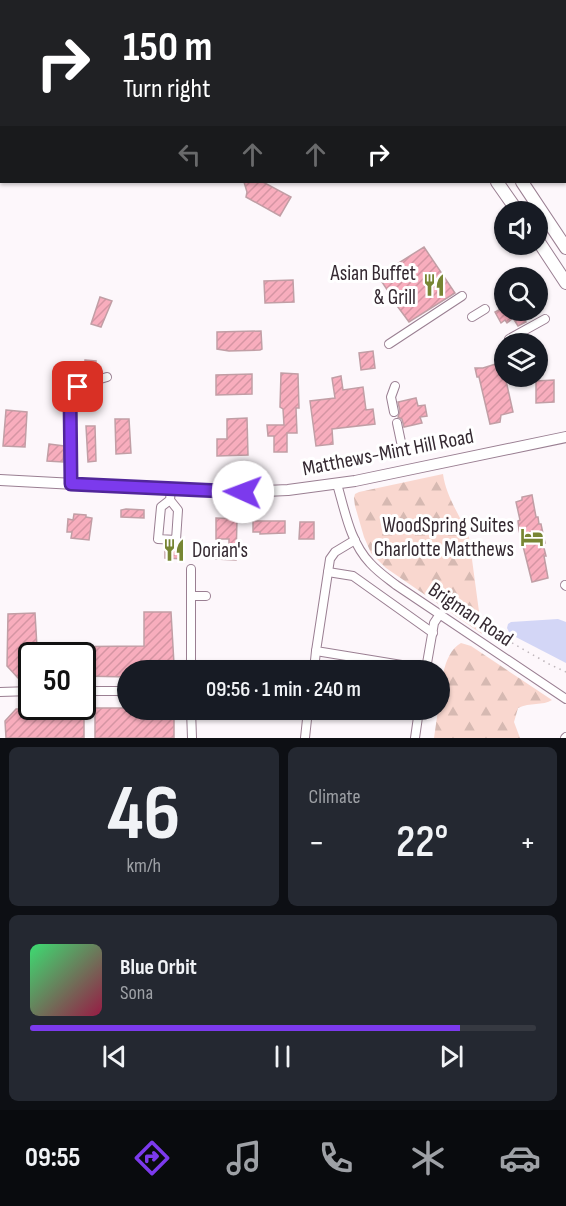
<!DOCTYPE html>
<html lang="en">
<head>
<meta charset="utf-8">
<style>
  body { margin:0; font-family:"Sofia Sans Condensed",sans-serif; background:#242831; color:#f1f3f6; height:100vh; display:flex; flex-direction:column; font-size:22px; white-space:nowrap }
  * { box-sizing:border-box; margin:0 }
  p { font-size:20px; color:#9ea1a6 }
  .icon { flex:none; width:33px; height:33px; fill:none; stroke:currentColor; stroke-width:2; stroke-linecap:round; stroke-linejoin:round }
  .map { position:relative; height:738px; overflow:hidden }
  .sheet { display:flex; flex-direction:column; gap:9px; padding:9px; background:#0d0f14; flex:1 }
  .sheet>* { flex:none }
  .banner { position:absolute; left:0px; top:0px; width:567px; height:183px; box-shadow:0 2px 4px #0004; background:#202124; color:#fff; overflow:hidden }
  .fabs { position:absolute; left:494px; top:201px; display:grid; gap:12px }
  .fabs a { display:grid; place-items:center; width:54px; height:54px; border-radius:50%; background:#171b24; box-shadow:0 2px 4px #0004; font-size:30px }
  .speed { position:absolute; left:18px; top:642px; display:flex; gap:12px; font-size:30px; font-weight:700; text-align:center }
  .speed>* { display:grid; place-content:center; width:78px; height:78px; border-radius:50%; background:#171b24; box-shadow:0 2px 4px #0004; line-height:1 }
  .speed .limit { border:3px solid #111; border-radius:9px; background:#fff; color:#111 }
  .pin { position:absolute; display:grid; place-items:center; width:51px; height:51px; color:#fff; margin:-26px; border-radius:12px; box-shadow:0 3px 9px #0006 }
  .me { position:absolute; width:66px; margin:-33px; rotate:272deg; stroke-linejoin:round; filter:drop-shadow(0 0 4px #0008) }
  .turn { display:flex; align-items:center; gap:21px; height:126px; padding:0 24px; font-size:27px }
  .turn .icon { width:78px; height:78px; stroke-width:2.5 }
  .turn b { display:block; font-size:42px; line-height:51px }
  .lanes { display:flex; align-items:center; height:57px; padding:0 24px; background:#0003; justify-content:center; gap:30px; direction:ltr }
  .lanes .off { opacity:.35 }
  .big { font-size:45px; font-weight:600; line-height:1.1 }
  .sheet .widget { flex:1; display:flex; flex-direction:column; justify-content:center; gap:9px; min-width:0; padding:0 21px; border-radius:9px; background:#242831 }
  .sheet .dial { align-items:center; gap:0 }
  .dial b { font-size:78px; line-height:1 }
  .song { display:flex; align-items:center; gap:18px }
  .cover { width:72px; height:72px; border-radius:9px; background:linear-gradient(135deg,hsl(140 70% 55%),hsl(340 70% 35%)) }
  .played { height:6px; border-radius:3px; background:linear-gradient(90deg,#7c3aed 85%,#363941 85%) }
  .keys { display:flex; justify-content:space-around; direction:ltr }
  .heat { display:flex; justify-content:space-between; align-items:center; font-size:33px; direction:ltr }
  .sheet .tiles { flex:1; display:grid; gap:9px; grid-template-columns:1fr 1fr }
  .widget:last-child { grid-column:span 2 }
  .trip { position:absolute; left:117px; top:660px; width:333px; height:60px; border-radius:30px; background:#171b24; box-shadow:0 2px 4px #0004; font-weight:600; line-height:60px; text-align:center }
  .tabs { display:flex; height:96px; justify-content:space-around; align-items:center; background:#090b0e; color:#9ea1a6 }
  .tabs .icon { width:42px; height:42px }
  .tabs .on { color:#7c3aed }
  .tabs b { font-size:27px; color:#f1f3f6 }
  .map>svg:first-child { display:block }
  .forest { fill:url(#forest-firs) }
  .water { fill:#d3d6f6 }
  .building { fill:url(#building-hatch); stroke:#c19ea5; stroke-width:1.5 }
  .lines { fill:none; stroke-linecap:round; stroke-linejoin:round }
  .minor-casing { stroke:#9a7f92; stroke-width:10 }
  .major-casing { stroke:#9a7f92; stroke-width:12 }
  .highway-casing { stroke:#9a7f92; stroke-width:14 }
  .path { stroke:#beb6bb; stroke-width:1.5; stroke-dasharray:1.5 4.5; stroke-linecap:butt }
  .minor { stroke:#fff; stroke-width:8 }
  .major { stroke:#fff; stroke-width:10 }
  .highway { stroke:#fff; stroke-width:12 }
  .route-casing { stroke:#51269a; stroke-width:15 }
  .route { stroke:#7c3aed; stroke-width:10 }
  .labels { text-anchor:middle; stroke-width:6; stroke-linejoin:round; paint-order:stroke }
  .poi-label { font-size:21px; fill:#342931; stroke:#fff; text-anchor:end }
  .street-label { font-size:21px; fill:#342931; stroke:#fff }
</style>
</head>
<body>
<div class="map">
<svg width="566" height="738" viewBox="0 0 566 738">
  <defs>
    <pattern id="forest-firs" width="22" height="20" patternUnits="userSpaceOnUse" patternTransform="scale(1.5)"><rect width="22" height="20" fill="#f9d7cf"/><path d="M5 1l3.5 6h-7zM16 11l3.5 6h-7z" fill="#d6b9b2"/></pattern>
    <pattern id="building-hatch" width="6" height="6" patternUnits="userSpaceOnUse" patternTransform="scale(1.5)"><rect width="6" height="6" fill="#f8adbd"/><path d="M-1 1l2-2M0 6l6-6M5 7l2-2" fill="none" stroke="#d595a3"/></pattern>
  </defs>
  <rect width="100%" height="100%" fill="#fdf7fb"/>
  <g class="forest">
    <path d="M 443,474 C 446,497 460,515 469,537 L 482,634 L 386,568 L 371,553 L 364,537 L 355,506 L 354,498 L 355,494 L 359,492 Z"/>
    <path d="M 461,643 L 471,646 L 552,700 C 543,706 530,702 518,708 L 514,722 L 520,738 L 434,738 L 438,710 L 440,710 C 440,690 442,653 461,643 Z"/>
  </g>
  <path class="water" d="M 558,619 L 566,622 L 566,663 L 510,634 L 507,628 L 508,624 L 511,622 Z"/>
  <g class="building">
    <path d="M 244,182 L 263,182 L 291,197 L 280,216 L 246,197 L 247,192 Z"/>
    <path d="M 424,247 L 455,293 L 409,322 L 395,303 L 393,304 L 387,296 L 390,294 L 378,276 Z"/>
    <path d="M 293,280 L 294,302 L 265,303 L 264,281 Z"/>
    <path d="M 100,297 L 112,301 L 101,327 L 91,324 Z"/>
    <path d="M 504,307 L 504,310 L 519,310 L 526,322 L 518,326 L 513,318 L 507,323 L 505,320 L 501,323 L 495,312 Z"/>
    <path d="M 261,331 L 262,349 L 260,350 L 229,351 L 217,349 L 217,332 Z"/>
    <path d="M 373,351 L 375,368 L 361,370 L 359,353 Z"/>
    <path d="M 85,360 L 96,361 L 95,374 L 84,376 Z"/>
    <path d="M 502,362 L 504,376 L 505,376 L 513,412 L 501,415 L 500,422 L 490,424 L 479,377 L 477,377 L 475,368 L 483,368 Z"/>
    <path d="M 281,373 L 298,374 L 299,408 L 296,408 L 297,433 L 287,433 L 287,452 L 274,452 L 274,436 L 268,436 L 267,425 L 284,425 L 283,409 L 280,407 Z"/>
    <path d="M 252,374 L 252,394 L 216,395 L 216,375 Z"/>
    <path d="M 341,376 L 343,390 L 363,387 L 366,410 L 373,409 L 375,424 L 332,429 L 333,444 L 316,446 L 310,401 L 335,398 L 332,378 Z"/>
    <path d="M 554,380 L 554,402 L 536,403 L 536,381 Z"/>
    <path d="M 416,398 L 418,406 L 425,405 L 427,416 L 420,417 L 422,423 L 404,427 L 402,419 L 398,417 L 400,411 L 398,402 Z"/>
    <path d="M 6,410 L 27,412 L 25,447 L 3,446 Z"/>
    <path d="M 247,418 L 248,455 L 217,456 L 217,439 L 227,439 L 227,419 Z"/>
    <path d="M 115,419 L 129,419 L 131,453 L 116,454 Z"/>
    <path d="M 86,426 L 95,426 L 96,461 L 88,462 Z"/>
    <path d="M 49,444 L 64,446 L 63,462 L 47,461 Z"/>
    <path d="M 532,495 L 536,517 L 538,517 L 539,524 L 541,524 L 545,543 L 543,544 L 546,556 L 544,556 L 548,578 L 532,582 L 519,530 L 518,521 L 520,520 L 516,502 L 522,500 L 522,497 Z"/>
    <path d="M 126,509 L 144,510 L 144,518 L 121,517 L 121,510 Z"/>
    <path d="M 74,514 L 86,515 L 86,517 L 92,518 L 89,540 L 71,538 L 72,532 L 67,532 L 68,519 L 73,520 Z"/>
    <path d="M 216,518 L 237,519 L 236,560 L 216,559 L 216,552 L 229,552 L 229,539 L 216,539 Z"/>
    <path d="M 253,521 L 285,521 L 285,533 L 260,534 L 260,532 L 253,532 Z"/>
    <path d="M 300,522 L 314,522 L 314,539 L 299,539 Z"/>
    <path d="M 180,545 L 184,545 L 184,559 L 165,558 L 165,546 L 176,546 Z"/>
    <path d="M 144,612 L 171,612 L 174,664 L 168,670 L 128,670 L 128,677 L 82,676 L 82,656 L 32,656 L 32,677 L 18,678 L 7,666 L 8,614 L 35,613 L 37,647 L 144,646 Z"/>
    <path d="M 84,708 L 84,738 L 6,738 L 5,721 L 16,709 Z"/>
    <path d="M 95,708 L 128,708 L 128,710 L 165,710 L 174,718 L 174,738 L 95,738 Z"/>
  </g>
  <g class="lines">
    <g class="minor-casing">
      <g id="minor">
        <path d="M 240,0 L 242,2"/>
        <path d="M 306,2 L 309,0"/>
        <path d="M 0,173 L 2,172"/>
        <path d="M 472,317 L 485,309"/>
        <path d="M 509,339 L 545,319"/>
        <path d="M 389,344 L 462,296"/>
        <path d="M 394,412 L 391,397 L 395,386"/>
        <path d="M 397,423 L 401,442"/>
        <path d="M 71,484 L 70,394 C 77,384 95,381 107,377"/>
        <path d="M 337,484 C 345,511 350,542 370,563 C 378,572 387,578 396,585 L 566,699"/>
        <path d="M 170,500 L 161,507 L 158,539 L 176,540 L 178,510 L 170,500 L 171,489"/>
        <path d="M 355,540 L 335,552 L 330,559 L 316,651 L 426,669 L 434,623 L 440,614"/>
        <path d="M 328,572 L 353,576 L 433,633"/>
        <path d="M 565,585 L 566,586"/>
        <path d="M 191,596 L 206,596"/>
        <path d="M 191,670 L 191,569"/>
        <path d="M 314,670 L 316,651"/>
        <path d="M 82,691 L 128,691"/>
        <path d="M 0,692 L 32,691"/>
        <path d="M 191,710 L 192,738"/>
        <path d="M 305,738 L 308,710"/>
        <path d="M 415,738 L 419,710"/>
        <path d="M 565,738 L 566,737"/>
      </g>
    </g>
    <g class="major-casing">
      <path id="major" d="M 0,480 L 206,491 L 243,492 L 288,490 L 355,481 L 566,437"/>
    </g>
    <g class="highway-casing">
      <g id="highway">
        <path d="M 376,0 L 377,2"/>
        <path d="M 401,0 L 402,2"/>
        <path d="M 497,182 L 518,212"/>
        <path d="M 522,182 L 566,248"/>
        <path d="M 537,239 L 566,283"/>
      </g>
    </g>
    <path class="path" d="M 486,628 L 549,664 L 566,672"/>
    <use href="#minor" class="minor"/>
    <use href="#major" class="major"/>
    <use href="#highway" class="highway"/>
  </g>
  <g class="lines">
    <g class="route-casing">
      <path id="route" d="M 78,387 L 72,390 L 70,394 L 71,484 L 243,492"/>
    </g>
    <use href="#route" class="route"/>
  </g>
  <defs>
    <g id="restaurant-bare" transform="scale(1.8)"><path d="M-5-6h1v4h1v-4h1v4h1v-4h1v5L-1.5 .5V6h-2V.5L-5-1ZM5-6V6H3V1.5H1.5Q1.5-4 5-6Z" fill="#778533" stroke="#fff" stroke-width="2.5" paint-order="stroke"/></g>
    <g id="hotel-bare" transform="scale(1.8)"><path d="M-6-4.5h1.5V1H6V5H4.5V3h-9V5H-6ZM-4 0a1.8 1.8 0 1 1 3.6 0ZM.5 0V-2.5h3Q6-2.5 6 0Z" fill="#778533" stroke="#fff" stroke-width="2.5" paint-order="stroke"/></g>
  </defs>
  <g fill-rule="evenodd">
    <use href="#restaurant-bare" x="434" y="285"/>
    <use href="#hotel-bare" x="532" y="537"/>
    <use href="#restaurant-bare" x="174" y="550"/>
  </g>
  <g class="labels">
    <g class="poi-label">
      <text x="416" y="280">Asian Buffet<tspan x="416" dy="24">&amp; Grill</tspan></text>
      <text x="514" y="532">WoodSpring Suites<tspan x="514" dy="24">Charlotte Matthews</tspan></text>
      <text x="192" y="557" text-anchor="start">Dorian's</text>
    </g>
    <g class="street-label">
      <text transform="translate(388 452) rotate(-11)" y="7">Matthews-Mint Hill Road</text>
      <text transform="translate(471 614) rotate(34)" y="7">Brigman Road</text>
    </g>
  </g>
</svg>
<div class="fabs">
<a><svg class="icon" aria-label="sound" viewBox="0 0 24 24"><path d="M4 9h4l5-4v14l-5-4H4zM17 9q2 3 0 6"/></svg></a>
<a><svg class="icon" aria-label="search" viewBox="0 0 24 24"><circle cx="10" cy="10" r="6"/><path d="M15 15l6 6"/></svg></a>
<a><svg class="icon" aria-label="layers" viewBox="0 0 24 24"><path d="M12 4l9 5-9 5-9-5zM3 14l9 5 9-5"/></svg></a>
</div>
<div class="speed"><div class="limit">50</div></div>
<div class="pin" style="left:78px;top:387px;background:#d93025"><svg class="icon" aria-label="arrive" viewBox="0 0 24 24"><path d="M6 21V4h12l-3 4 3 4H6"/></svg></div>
<svg class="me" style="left:243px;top:492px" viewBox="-20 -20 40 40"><circle r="19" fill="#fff"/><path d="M0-13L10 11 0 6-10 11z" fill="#7c3aed"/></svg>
<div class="trip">09:56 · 1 min · 240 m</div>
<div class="banner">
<div class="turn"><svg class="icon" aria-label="right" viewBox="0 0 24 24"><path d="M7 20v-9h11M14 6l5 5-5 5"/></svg><div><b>150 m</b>Turn right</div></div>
<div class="lanes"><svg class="icon off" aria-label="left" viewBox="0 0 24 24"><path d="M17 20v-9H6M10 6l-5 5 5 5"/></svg><svg class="icon off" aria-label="ahead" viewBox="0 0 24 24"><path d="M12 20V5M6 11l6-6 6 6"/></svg><svg class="icon off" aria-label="ahead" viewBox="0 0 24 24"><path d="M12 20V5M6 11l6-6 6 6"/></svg><svg class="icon" aria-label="right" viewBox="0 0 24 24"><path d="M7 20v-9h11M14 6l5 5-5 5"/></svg></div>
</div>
</div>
<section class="sheet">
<div class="tiles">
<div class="widget dial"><b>46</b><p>km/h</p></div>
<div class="widget"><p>Climate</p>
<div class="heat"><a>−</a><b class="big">22°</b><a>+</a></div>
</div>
<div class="widget">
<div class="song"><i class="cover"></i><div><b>Blue Orbit</b><p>Sona</p></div></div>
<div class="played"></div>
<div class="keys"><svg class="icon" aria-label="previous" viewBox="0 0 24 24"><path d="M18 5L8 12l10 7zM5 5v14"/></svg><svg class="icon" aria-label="pause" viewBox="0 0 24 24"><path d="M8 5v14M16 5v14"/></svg><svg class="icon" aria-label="next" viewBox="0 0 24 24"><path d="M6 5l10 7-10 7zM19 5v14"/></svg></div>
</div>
</div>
</section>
<nav class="tabs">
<b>09:55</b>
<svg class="icon on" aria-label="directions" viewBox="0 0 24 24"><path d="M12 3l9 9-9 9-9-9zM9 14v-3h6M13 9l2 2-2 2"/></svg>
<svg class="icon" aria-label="music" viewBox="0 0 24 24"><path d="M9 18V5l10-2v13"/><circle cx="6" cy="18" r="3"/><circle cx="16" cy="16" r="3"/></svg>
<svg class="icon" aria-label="phone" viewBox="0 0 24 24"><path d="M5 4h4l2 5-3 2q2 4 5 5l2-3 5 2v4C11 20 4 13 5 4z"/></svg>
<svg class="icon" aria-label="climate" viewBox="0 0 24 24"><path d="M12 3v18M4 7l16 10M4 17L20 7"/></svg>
<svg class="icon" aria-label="car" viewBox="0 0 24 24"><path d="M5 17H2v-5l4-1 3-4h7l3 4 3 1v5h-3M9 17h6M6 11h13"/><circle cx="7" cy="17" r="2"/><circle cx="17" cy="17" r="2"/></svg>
</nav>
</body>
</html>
